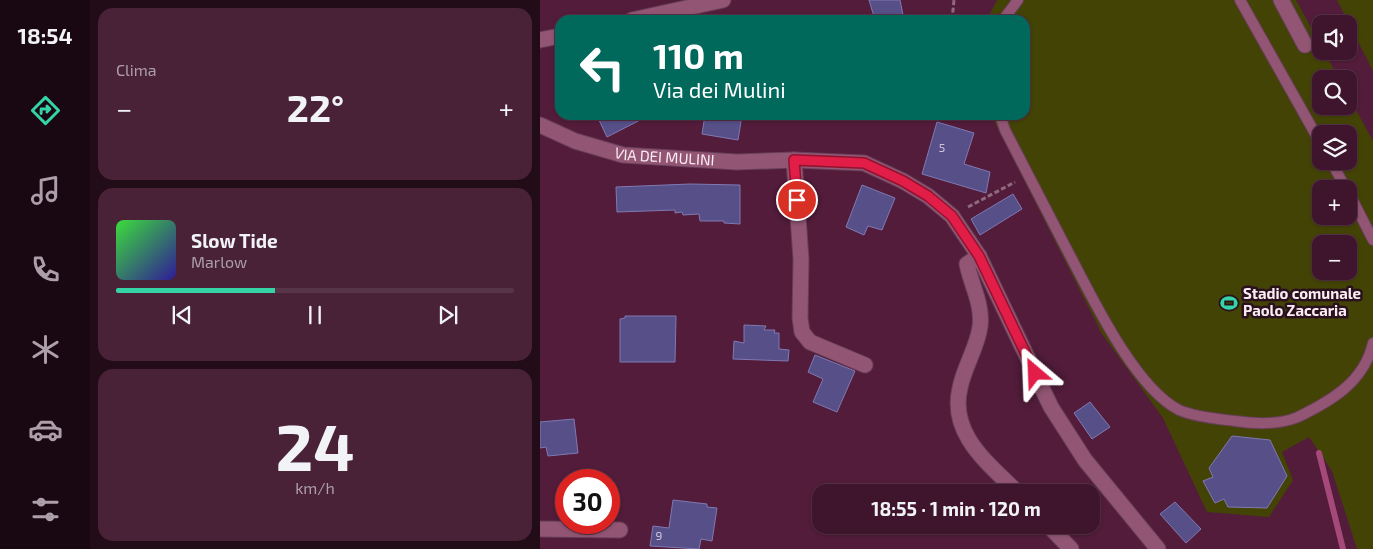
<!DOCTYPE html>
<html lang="it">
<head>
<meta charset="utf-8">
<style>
  body { margin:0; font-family:"Exo 2",sans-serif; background:#492238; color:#f1f3f6; height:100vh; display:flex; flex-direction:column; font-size:19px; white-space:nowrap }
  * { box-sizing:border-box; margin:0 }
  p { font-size:16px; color:#ad9fa9 }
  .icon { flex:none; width:28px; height:28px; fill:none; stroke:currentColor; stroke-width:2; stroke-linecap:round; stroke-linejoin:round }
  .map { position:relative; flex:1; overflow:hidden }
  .drawer { display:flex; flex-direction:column; gap:8px; padding:8px; background:#220c18; width:450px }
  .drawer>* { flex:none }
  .guide { position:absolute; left:15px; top:15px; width:475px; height:105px; border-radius:15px; box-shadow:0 1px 4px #0004,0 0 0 1px #573448; background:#00695c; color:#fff; overflow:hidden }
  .fabs { position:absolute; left:772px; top:15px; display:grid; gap:10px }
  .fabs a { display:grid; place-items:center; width:45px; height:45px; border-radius:10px; background:#3e152c; box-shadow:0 1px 4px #0004,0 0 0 1px #573448; font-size:25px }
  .speed { position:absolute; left:15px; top:469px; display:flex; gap:10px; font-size:25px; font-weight:700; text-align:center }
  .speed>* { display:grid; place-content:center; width:65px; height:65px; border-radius:50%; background:#3e152c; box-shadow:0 1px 4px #0004,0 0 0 1px #573448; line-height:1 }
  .speed .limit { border:8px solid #d22; background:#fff; color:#111 }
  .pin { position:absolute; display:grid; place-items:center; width:42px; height:42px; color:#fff; margin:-21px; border:2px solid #fff; border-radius:50%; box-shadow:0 1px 5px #0007 }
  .me { position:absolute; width:55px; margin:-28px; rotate:334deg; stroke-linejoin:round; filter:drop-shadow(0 0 4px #0008) }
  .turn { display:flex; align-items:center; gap:18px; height:105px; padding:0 15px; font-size:22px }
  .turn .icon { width:65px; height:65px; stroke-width:2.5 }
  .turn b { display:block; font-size:35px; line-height:42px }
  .big { font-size:38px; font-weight:700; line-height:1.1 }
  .drawer .tile { flex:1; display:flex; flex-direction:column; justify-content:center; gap:8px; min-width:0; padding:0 18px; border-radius:15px; background:#492238 }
  .drawer .dial { align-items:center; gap:0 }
  .dial b { font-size:65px; line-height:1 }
  .song { display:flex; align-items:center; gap:15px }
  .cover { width:60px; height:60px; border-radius:8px; background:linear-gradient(135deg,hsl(120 70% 55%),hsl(250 70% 35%)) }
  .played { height:5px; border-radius:2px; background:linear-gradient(90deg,#35d4a7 40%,#573448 40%) }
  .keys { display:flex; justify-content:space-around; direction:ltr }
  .heat { display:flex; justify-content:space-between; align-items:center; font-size:28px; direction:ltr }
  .trip { position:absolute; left:272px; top:484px; width:288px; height:50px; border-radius:15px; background:#3e152c; box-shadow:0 1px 4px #0004,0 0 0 1px #573448; font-weight:700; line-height:50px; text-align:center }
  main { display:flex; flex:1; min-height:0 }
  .tabs { display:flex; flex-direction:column; width:90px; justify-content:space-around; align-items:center; background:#190812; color:#ad9fa9 }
  .tabs .icon { width:35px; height:35px }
  .tabs .active { color:#35d4a7 }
  .tabs b { font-size:22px; color:#f1f3f6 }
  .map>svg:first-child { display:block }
  .green { fill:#444306; fill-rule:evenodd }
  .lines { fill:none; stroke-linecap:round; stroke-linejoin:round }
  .stream { stroke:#a5497b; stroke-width:6 }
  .building { fill:#574f87; stroke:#8079b4 }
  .service-casing { stroke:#683e58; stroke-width:12 }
  .minor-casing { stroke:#683e58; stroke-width:17 }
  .path { stroke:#90697e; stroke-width:3; stroke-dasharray:5 2.5; stroke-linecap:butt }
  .service { stroke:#925674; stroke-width:10 }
  .minor { stroke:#925674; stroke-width:15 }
  .route-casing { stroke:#92132f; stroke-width:12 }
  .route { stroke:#e11d48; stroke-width:9 }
  .labels { text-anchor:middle; stroke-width:5; stroke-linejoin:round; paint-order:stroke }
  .number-label { font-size:12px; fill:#d2c5d8 }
  .street-label { font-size:15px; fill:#fbecf3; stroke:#29111e }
  .poi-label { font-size:15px; font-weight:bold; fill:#fbecf3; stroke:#29111e; text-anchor:start }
</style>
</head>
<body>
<main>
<nav class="tabs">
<b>18:54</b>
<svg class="icon active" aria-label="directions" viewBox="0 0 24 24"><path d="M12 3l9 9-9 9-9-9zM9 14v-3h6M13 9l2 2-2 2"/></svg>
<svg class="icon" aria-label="music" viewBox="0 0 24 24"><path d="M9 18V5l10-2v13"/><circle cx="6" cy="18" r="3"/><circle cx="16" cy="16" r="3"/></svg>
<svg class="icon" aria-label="phone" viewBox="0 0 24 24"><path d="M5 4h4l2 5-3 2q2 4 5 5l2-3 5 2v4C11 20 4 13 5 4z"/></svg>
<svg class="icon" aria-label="climate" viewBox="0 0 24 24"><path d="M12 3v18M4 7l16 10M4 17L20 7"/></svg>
<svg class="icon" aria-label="car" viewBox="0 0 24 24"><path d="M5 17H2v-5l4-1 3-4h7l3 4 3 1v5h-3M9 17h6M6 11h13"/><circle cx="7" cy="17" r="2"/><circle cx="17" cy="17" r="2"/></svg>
<svg class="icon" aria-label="filters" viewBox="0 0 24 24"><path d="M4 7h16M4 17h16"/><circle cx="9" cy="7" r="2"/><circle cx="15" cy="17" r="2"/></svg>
</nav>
<section class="drawer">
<div class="tile"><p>Clima</p>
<div class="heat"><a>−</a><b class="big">22°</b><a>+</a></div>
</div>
<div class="tile">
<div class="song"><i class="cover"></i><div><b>Slow Tide</b><p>Marlow</p></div></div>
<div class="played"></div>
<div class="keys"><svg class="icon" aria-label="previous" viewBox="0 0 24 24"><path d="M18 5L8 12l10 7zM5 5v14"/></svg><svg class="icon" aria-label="pause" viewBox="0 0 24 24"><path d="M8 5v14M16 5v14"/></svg><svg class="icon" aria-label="next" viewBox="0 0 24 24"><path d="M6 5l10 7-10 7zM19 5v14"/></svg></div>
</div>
<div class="tile dial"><b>24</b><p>km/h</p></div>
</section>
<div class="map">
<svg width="833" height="549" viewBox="0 0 833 549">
  <rect width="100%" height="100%" fill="#521c3a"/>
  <g class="green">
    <path d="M 457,0 L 756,0 L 781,46 L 781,51 L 784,51 L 799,79 L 781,79 L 781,106 L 809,106 L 809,97 L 833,141 L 833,549 L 817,549 L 792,471 L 769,437 L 742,452 L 753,480 L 729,517 L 667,512 L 623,418 L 562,334 L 451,115 L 485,115 L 485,20 L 447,20 ZM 781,134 L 809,134 L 809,161 L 781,161 ZM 781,189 L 809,189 L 809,216 L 781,216 ZM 781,244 L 809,244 L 809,271 L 781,271 Z"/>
    <path d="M 797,0 L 833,0 L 833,71 Z"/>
  </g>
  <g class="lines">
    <path class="stream" d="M 779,453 L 803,549"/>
  </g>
  <g class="building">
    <path d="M 329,0 L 360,0 L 364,20 L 335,20 Z"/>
    <path d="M 69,115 L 110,115 L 67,137 L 59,120 Z"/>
    <path d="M 165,115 L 202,115 L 198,140 L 162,134 Z"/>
    <path d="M 397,122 L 434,133 L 424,164 L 450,172 L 446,193 L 382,174 Z"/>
    <path d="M 150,184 L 200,185 L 200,224 L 184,223 L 184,221 L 160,221 L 159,214 L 143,215 L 142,212 L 135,213 L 135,210 L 77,212 L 76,187 Z"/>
    <path d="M 322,185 L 355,198 L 342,230 L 328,226 L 324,235 L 306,227 Z"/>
    <path d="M 473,194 L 482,209 L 440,235 L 431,219 Z"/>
    <path d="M 85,316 L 136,316 L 135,362 L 80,362 L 80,319 L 85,318 Z"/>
    <path d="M 204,325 L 226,326 L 224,330 L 235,330 L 234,333 L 239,333 L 239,349 L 249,350 L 248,361 L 193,359 L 194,341 L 204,343 Z"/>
    <path d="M 275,355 L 315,371 L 297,412 L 273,402 L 283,379 L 268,372 Z"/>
    <path d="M 550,402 L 570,427 L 552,439 L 534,413 Z"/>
    <path d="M 34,419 L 38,453 L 8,456 L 6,447 L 0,448 L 0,422 Z"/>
    <path d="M 692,436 L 730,440 L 747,476 L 727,508 L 688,507 L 684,499 L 675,503 L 663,481 L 673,477 L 669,468 Z"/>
    <path d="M 133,500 L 167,504 L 167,507 L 177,508 L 172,541 L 161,539 L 159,549 L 110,546 L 113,526 L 129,528 Z"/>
    <path d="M 635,502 L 661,529 L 646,543 L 620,514 Z"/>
  </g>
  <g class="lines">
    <g class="service-casing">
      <g id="service">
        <path d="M 700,0 L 781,144"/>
        <path d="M 463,20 L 478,0"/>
        <path d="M 460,115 L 465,130 C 485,168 504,206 524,244 C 548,289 593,387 639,410 C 655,417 678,419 695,421 C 715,424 739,425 758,417 C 791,401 824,382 833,343"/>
        <path d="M 791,161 L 806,189"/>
        <path d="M 809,193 L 833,240"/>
      </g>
    </g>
    <g class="minor-casing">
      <g id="minor">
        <path d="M 741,0 L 765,45"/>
        <path d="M 92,20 L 183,0"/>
        <path d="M 0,40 L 20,36"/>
        <path id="s1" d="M 0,125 L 35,141 L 83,155 L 197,162 L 254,160 L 324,163 L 363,181 L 388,196 L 412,216 L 439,256 L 511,407 L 545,460 L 618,549"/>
        <path d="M 254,160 L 261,259 L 260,318 L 262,332 L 270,342 L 325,365"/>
        <path d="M 439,256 L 427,264 C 431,285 443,304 440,327 C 437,348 424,367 420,388 C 409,434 448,463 477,492"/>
        <path d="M 508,525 L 531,549"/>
        <path d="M 0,529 L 80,530"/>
      </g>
    </g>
    <g class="path">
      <path d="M 412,20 L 414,0"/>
      <path d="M 428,207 L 475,182"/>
    </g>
    <use href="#service" class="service"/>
    <use href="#minor" class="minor"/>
  </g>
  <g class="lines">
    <g class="route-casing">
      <path id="route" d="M 257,200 L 254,160 L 324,163 L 363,181 L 388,196 L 412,216 L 439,256 L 495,373"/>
    </g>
    <use href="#route" class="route"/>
  </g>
  <defs>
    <g id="stadium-bare" transform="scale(1.35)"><path d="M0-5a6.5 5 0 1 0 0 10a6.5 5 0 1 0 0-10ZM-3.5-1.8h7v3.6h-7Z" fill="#35d4a7" stroke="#29111e" stroke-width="2.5" paint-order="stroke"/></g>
  </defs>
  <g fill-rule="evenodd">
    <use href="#stadium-bare" x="689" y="303"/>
  </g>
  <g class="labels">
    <g class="number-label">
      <text x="402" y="152">5</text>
      <text x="119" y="540">9</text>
    </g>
    <g class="street-label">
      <text dy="5" stroke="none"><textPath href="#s1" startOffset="130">VIA DEI MULINI</textPath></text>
    </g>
    <g class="poi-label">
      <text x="703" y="299">Stadio comunale<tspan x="703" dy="17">Paolo Zaccaria</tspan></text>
    </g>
  </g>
</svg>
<div class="fabs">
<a><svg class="icon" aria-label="sound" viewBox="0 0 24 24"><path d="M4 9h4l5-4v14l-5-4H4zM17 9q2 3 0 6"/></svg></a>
<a><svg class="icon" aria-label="search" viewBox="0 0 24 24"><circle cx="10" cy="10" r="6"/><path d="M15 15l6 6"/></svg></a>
<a><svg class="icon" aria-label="layers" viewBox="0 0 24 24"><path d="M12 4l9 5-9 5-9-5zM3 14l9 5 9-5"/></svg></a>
<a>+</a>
<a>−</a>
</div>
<div class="speed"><div class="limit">30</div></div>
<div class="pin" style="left:257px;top:200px;background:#d93025"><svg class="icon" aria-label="arrive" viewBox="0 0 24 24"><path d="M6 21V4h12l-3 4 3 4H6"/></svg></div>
<svg class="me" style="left:495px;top:373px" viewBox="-20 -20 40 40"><path d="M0-17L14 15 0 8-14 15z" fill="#e11d48" stroke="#fff" stroke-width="4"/></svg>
<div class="trip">18:55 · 1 min · 120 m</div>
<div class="guide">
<div class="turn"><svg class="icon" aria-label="left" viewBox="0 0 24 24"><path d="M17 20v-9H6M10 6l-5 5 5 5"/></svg><div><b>110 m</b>Via dei Mulini</div></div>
</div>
</div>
</main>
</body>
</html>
